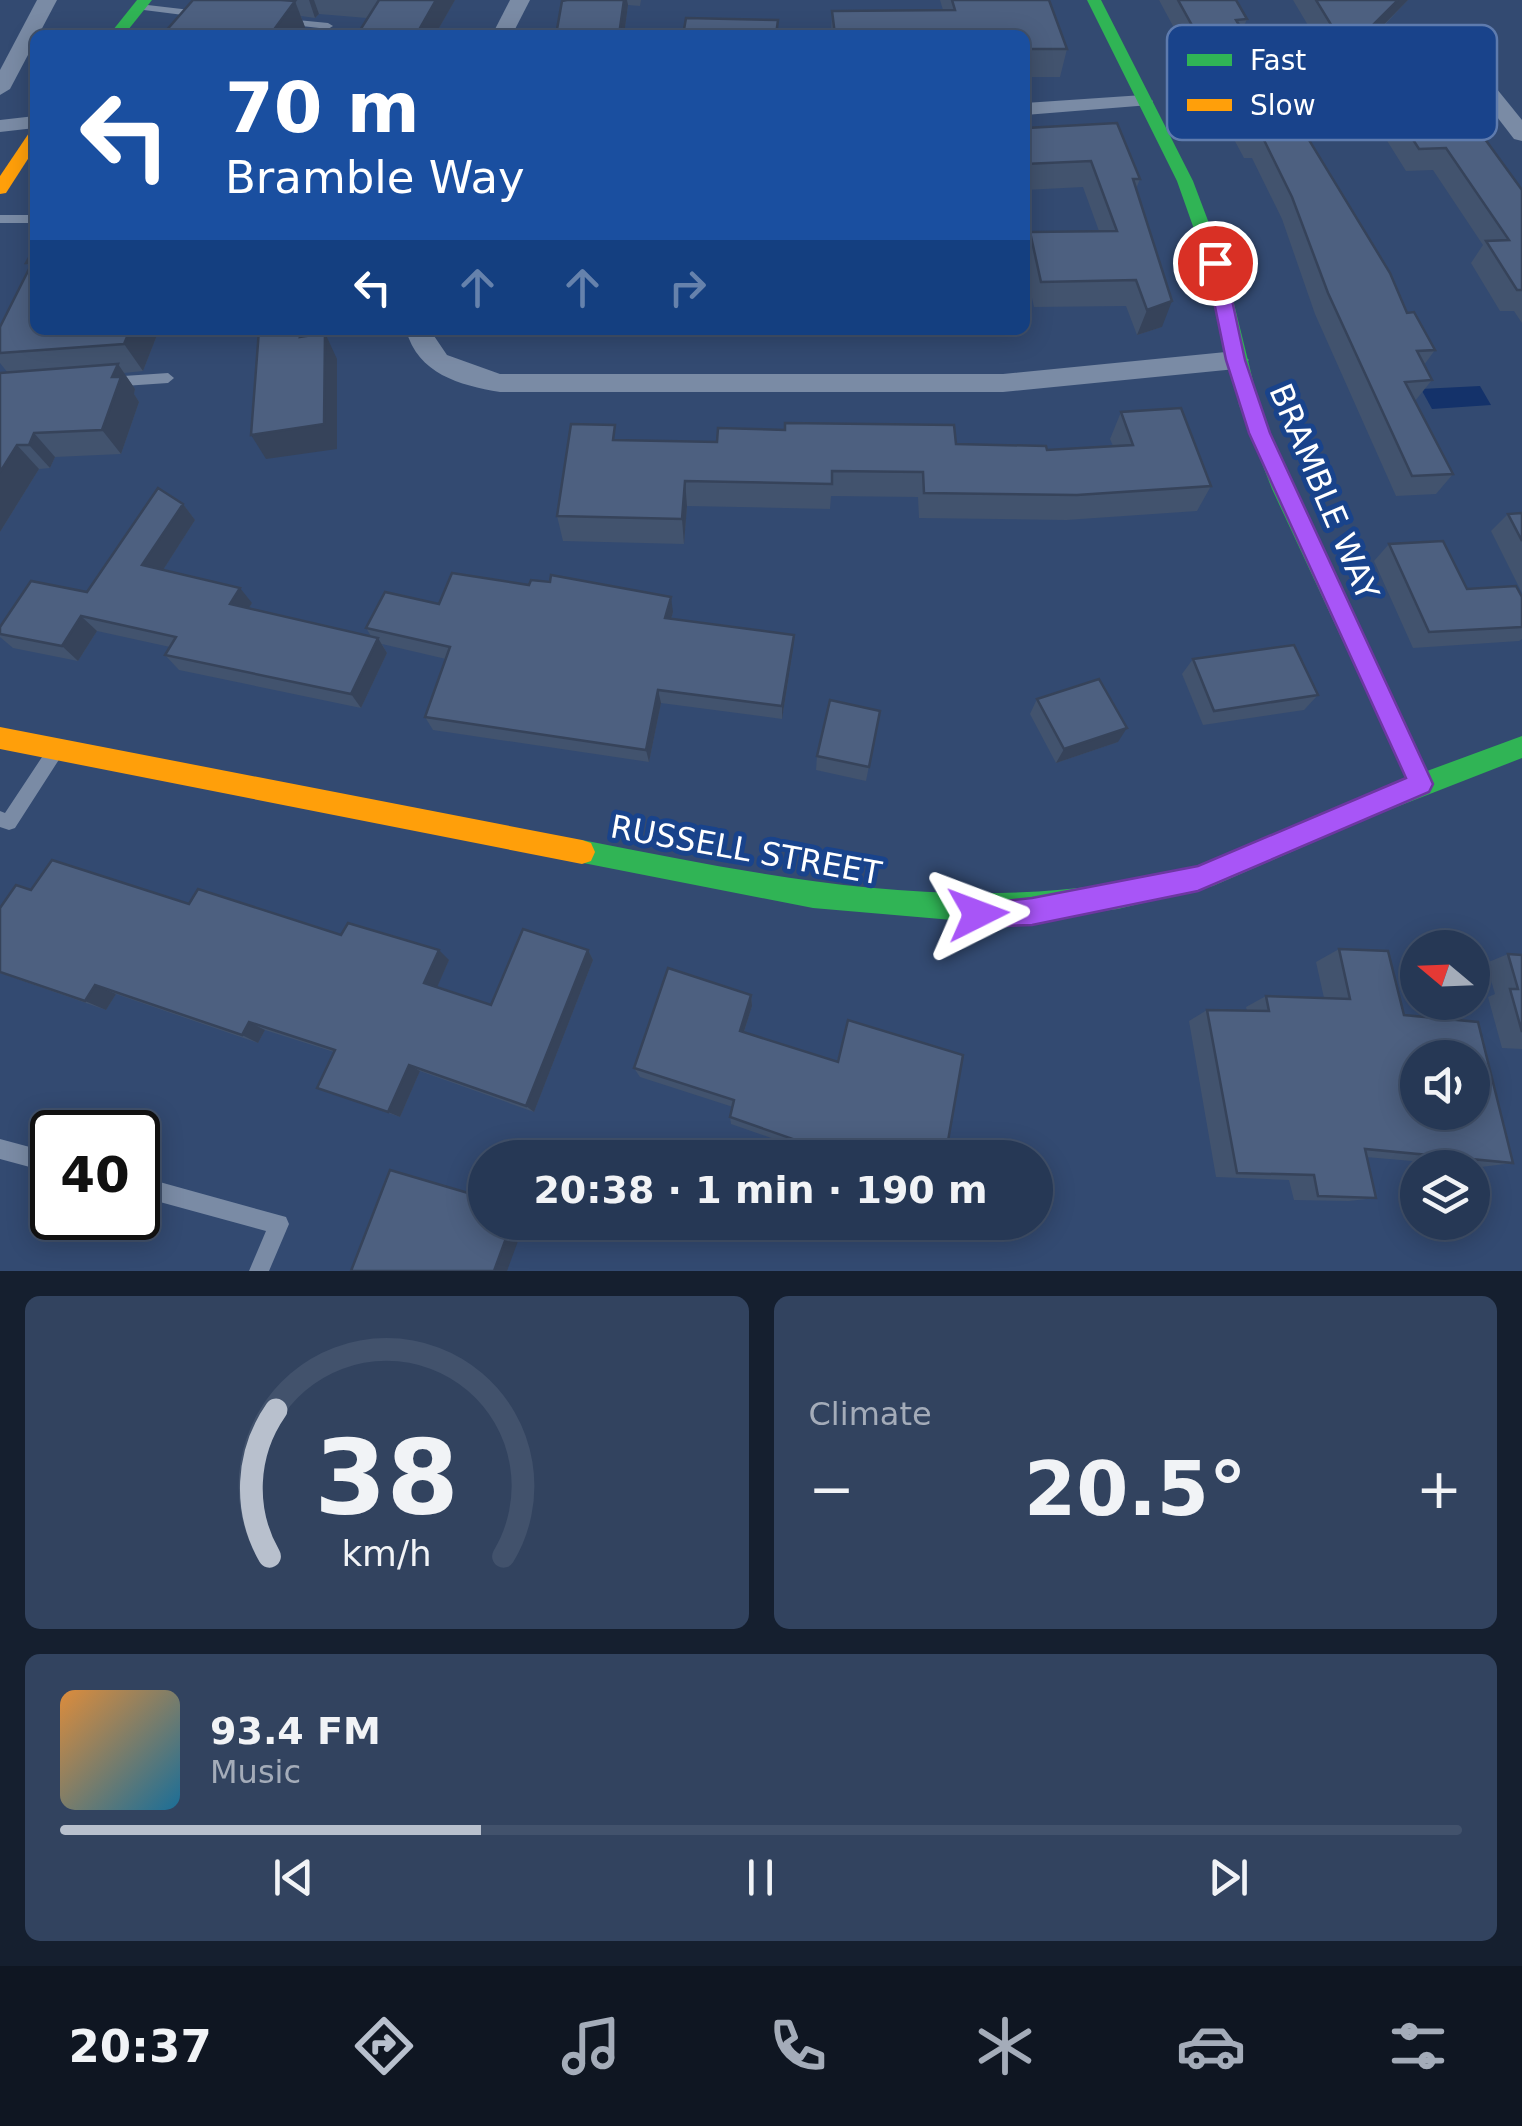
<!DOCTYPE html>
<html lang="en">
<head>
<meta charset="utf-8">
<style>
  body { margin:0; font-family:"DejaVu Sans",sans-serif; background:#32435f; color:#f1f3f6; height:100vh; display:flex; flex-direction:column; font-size:38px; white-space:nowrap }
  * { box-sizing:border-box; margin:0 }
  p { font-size:32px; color:#a4acb9 }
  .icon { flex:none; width:55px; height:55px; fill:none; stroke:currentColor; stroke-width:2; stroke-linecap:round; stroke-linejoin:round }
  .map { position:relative; height:1271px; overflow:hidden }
  .details { display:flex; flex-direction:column; gap:25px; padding:25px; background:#151f2f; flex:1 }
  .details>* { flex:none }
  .guide { position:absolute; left:30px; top:30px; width:1000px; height:305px; border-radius:15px; box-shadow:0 5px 25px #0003,0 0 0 2px #42526c; background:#1a4fa0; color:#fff; overflow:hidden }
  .needle { width:65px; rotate:289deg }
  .controls { position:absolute; left:1400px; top:930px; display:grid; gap:20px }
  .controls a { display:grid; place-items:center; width:90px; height:90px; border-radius:50%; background:#263855; box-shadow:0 5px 25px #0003,0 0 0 2px #42526c; font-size:50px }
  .speed { position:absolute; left:30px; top:1110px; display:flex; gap:20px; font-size:50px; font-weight:700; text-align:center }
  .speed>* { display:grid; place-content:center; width:130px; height:130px; border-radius:50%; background:#263855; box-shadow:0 5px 25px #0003,0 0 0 2px #42526c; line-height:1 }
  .speed .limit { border:5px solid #111; border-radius:15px; background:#fff; color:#111 }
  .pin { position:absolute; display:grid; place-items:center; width:85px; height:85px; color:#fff; margin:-42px; border:5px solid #fff; border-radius:50%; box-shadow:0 2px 10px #0007 }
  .me { position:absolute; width:110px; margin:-55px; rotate:87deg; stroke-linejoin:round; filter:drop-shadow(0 0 8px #0008) }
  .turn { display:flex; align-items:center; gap:35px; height:210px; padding:0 30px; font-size:45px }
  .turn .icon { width:130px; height:130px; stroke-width:2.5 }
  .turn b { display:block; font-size:70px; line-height:85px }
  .lanes { display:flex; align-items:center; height:95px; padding:0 30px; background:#0003; justify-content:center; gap:50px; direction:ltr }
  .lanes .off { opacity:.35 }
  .big { font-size:75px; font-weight:800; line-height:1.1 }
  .details .widget { flex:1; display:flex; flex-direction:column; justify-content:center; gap:15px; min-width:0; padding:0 35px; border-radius:15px; background:#32435f }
  .details .dial { align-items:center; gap:0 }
  .dial svg { height:260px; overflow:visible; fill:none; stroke:#42526c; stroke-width:7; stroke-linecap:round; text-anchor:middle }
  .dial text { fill:#f1f3f6; stroke:none }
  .song { display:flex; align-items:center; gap:30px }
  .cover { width:120px; height:120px; border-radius:15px; background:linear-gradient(135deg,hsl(30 70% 55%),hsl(200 70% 35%)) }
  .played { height:10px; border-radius:5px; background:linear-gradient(90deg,#b8c0cd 30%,#42526c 30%) }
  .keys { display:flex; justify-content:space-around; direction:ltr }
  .heat { display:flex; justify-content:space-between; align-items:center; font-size:55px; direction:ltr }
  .details .tiles { flex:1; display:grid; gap:25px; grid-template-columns:1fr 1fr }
  .widget:last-child { grid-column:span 2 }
  .trip { position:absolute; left:468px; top:1140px; width:585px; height:100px; border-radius:50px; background:#263855; box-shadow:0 5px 25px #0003,0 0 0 2px #42526c; font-weight:800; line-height:100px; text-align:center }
  .menu { display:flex; height:160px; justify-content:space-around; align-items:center; background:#0f1622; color:#a4acb9 }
  .menu .icon { width:70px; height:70px }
  .menu .selected { color:#b8c0cd }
  .menu b { font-size:45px; color:#f1f3f6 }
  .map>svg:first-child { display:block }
  .water { fill:#14326a }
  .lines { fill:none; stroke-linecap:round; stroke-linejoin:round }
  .lane { fill:#7a8ba5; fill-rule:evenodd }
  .street { fill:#7a8ba5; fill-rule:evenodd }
  .fast { fill:#30b455; fill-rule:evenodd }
  .slow { fill:#ff9f0a; fill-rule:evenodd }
  .wall { fill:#42536e }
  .shaded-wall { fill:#36435a }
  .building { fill:#4d6080; stroke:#36435a; stroke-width:2.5; fill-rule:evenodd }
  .route { fill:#a855f7; stroke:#6d37a1; stroke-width:2.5 }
  .labels { text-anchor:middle; stroke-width:10; stroke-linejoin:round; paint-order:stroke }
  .street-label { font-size:32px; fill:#fff; stroke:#19438b }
  .key { fill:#19438b; stroke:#5e7bae; stroke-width:2.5 }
  .key-label { font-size:28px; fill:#fff }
</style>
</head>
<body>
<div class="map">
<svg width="1522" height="1271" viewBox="0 0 1522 1271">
  <rect width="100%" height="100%" fill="#334a71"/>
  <path class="water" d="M 1480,386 L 1491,405 L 1432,409 L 1421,389 Z"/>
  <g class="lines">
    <g class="lane">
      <path d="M 139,4 L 199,11 L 204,14 L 199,17 L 136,9 L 136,5 Z"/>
      <path d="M 287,19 L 328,23 L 333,26 L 328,29 L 284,24 L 284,20 Z"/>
      <rect x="0" y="215" width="35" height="8"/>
      <path d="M 168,373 L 174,378 L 168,383 L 109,387 L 103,382 L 109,377 Z"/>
      <path d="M 54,746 L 60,748 L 62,753 L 60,758 L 15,828 L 9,830 L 0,827 L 0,811 L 5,813 L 48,748 Z"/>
      <path d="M 0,1139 L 52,1153 L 52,1173 L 0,1159 Z"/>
      <path d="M 138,1176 L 286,1217 L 289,1224 L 269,1271 L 249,1271 L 266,1231 L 138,1196 Z"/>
    </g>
    <g class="street">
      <path d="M 37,0 L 57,0 L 10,89 L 0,95 L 0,70 Z"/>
      <path d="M 510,0 L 530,0 L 512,35 L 492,35 Z"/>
      <path d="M 1464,55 L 1471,57 L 1522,120 L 1522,141 L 1514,139 L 1454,61 Z"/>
      <path d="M 1143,95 L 1153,101 L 1150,105 L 1025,115 L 1025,103 Z"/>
      <path d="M 35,116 L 35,128 L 0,132 L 0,120 Z"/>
      <path d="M 406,330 L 430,330 L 447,355 L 500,374 L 1003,374 L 1236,351 L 1249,360 L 1236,369 L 1003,392 L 500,392 C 459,385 418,374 406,330 Z"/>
    </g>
    <g class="fast">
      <path d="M 137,0 L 152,0 L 124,35 L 109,35 Z"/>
      <path d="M 1087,0 L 1101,0 L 1193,181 L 1224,263 L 1259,405 L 1292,489 L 1427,771 L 1522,736 L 1522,758 L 1376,815 L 1213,886 L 1118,909 L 1041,919 L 964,921 L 813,908 L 573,861 L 569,852 L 573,843 L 582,840 C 790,881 986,922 1196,866 C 1230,857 1262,840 1294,826 C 1331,809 1369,794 1407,779 L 1272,489 L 1239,405 L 1206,263 L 1177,181 Z"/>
    </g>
    <g class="slow">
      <path d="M 35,131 L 35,148 L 6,193 L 0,194 L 0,176 L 29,133 Z"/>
      <path d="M 0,727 L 582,840 L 591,843 L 595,852 L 591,861 L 582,864 L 0,749 Z"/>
    </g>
  </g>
  <g class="wall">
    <path d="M 193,0 L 455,0 L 435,35 L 367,18 L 319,14 L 315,18 L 301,16 L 306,30 L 303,35 L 166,35 L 165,32 Z"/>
    <path d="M 567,0 L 641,0 L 640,6 L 628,5 L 624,35 L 556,35 Z"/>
    <path d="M 940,0 L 1049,0 L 1067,49 L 1060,77 L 1025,77 L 1025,35 L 831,35 L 832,11 L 943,10 Z"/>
    <path d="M 1159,0 L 1236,0 L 1247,19 L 1242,31 L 1407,313 L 1435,350 L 1424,365 L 1432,380 L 1415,401 L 1453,474 L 1436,494 L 1396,496 L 1315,314 L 1282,219 L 1252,158 L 1244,158 Z"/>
    <path d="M 1293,0 L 1408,0 L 1377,33 L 1399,67 L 1427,92 L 1522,190 L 1522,323 L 1514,311 L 1500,311 L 1471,263 L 1483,245 L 1433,170 L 1406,171 L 1366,107 L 1360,107 L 1344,86 Z"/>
    <path d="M 1027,128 L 1140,179 L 1136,189 L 1162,327 L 1137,335 L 1126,306 L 1034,307 L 1025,266 L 1025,252 L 1030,232 L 1099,231 L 1083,187 L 1025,190 L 1025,131 Z"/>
    <path d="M 35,247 L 159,330 L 143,371 L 124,373 L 135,389 L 134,394 L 139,402 L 121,454 L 55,457 L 50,468 L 39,469 L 0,532 L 8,373 L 0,363 L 0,353 L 30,267 L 26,263 Z"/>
    <path d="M 1121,412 L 1211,486 L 1197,511 L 1066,520 L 919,518 L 918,497 L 831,496 L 830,509 L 687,506 L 684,544 L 563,541 L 557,516 L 617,440 L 956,444 L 1047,450 L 1113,446 L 1110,439 Z"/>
    <path d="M 183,504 L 195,520 L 163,570 L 252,603 L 249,608 L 371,636 L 366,628 L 439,604 L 673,612 L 671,619 L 793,649 L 782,719 L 661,703 L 649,762 L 433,730 L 425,717 L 446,659 L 382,644 L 387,653 L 361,708 L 179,670 L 165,655 L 170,647 L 97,631 L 78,661 L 13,648 L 0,637 L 0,627 L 87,592 Z"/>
    <path d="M 1522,513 L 1522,593 L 1491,531 L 1508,514 Z"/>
    <path d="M 1389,544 L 1467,589 L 1522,597 L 1522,639 L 1519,641 L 1413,648 L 1374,561 Z"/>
    <path d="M 1193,659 L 1318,695 L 1304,710 L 1203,725 L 1182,674 Z"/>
    <path d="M 1037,699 L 1118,742 L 1056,763 L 1030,714 Z"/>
    <path d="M 880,711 L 866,781 L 816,770 L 817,756 Z"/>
    <path d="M 31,890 L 189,904 L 341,935 L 449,960 L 437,987 L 491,1005 L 588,950 L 593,960 L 534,1112 L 420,1071 L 400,1117 L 317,1088 L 334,1052 L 265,1030 L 258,1043 L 116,994 L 106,1010 L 0,973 L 0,908 Z"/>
    <path d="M 1339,949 L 1404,1015 L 1513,1163 L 1481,1167 L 1366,1157 L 1376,1198 L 1349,1201 L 1294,1200 L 1289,1180 L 1216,1177 L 1189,1021 L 1207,1010 L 1247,1011 L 1246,1007 L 1266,996 L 1324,998 L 1316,962 Z"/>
    <path d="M 1508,954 L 1522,955 L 1522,1049 L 1502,1048 L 1488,997 L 1495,994 L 1486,963 Z"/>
    <path d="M 751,995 L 752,1006 L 744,1032 L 837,1061 L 848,1020 L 945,1158 L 829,1158 L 731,1124 L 730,1117 L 733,1107 L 640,1077 L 634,1068 Z"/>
  </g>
  <g class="shaded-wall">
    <path d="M 309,0 L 314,0 L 319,14 L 315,18 Z"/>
    <path d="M 436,0 L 455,0 L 435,35 L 416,35 Z"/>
    <path d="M 624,0 L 627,0 L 628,5 L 624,35 L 619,35 Z"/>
    <path d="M 1398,0 L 1408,0 L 1361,48 L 1372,26 Z"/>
    <path d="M 295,1 L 306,30 L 303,35 L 270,35 Z"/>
    <path d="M 1172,301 L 1162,327 L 1137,335 L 1147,310 Z"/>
    <path d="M 130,330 L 159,330 L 143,371 L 124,344 Z"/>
    <path d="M 302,330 L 323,330 L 313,362 L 300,337 Z"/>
    <path d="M 325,333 L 337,359 L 337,449 L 266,459 L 251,435 Z"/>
    <path d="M 118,364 L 135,389 L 134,394 L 139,402 L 121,454 L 102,430 L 112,377 Z"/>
    <path d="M 34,433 L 55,457 L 50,468 L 29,445 Z"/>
    <path d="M 17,445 L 39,469 L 0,532 L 0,472 Z"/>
    <path d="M 685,481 L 687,506 L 684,544 L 682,519 Z"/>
    <path d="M 183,504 L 195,520 L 156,581 L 142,565 Z"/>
    <path d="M 240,588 L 252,603 L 242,619 L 230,604 Z"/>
    <path d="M 671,597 L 673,612 L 667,633 L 665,618 Z"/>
    <path d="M 81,616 L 97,631 L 78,661 L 62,646 Z"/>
    <path d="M 794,635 L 793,649 L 782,719 L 782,706 Z"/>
    <path d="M 378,638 L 387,653 L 361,708 L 351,694 Z"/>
    <path d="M 658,690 L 661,703 L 649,762 L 646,750 Z"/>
    <path d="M 1127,728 L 1118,742 L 1056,763 L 1064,749 Z"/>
    <path d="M 439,950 L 449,960 L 435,992 L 424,983 Z"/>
    <path d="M 588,950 L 593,960 L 534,1112 L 526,1106 Z"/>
    <path d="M 95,985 L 116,994 L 106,1010 L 85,1001 Z"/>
    <path d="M 751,995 L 752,1006 L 741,1041 L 740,1031 Z"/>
    <path d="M 249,1022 L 265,1030 L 258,1043 L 242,1035 Z"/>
    <path d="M 409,1065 L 420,1071 L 400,1117 L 388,1112 Z"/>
    <path d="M 512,1222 L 525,1222 L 507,1271 L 494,1271 Z"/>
  </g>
  <g class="building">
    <path d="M 193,0 L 281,0 L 295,1 L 270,35 L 211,35 L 165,32 Z"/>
    <path d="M 379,0 L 436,0 L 416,35 L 357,35 Z"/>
    <path d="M 567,0 L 624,0 L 619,35 L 556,35 L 562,1 Z"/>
    <path d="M 952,0 L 1049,0 L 1067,49 L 1025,49 L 1025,35 L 835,35 L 832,11 L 955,10 Z"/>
    <path d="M 1178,0 L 1236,0 L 1247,19 L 1236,20 L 1390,273 L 1407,313 L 1414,312 L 1435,350 L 1417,351 L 1432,380 L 1405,382 L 1453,474 L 1412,476 L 1328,293 L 1292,197 L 1262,136 L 1253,136 Z"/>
    <path d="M 1316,0 L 1398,0 L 1372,26 L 1399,67 L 1409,67 L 1427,92 L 1450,91 L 1522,190 L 1522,290 L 1517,290 L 1486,241 L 1509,240 L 1446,148 L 1419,149 L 1378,85 L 1371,85 L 1355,64 Z"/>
    <path d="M 686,18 L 778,20 L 776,35 L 683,35 Z"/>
    <path d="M 1117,123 L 1140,179 L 1133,179 L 1172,301 L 1147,310 L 1136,280 L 1041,282 L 1030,232 L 1117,231 L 1091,161 L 1025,164 L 1025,131 L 1028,131 L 1027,128 Z"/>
    <path d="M 35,247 L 35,330 L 130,330 L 124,344 L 0,353 L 0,327 L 32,263 L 26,263 Z"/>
    <path d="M 259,330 L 302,330 L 300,337 L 325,333 L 324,424 L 251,435 Z"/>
    <path d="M 118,364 L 112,377 L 121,377 L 102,430 L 34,433 L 29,445 L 17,445 L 0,472 L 0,373 Z"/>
    <path d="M 1181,408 L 1211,486 L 1077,495 L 924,493 L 923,472 L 832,471 L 832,484 L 685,481 L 682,519 L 557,516 L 571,424 L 615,425 L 613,440 L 717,442 L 718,428 L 785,430 L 785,423 L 954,425 L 956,444 L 1046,446 L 1047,450 L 1133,445 L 1121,412 Z"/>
    <path d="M 158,488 L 183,504 L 142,565 L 240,588 L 230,604 L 378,638 L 351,694 L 165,655 L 176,637 L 81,616 L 62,646 L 0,634 L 0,627 L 31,581 L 87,592 Z"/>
    <path d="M 1522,513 L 1522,541 L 1508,514 Z"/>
    <path d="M 1443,541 L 1467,589 L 1516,586 L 1522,597 L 1522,627 L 1429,632 L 1389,544 Z"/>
    <path d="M 452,573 L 529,585 L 531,580 L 550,582 L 551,575 L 671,597 L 665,618 L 794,635 L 782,706 L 658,690 L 646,750 L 425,717 L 450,647 L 366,628 L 385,592 L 439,604 Z"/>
    <path d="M 1294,645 L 1318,695 L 1214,711 L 1193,659 Z"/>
    <path d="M 1099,679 L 1127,728 L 1064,749 L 1037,699 Z"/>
    <path d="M 830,700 L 880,711 L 869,767 L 817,756 Z"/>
    <path d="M 52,860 L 189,904 L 198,889 L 341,935 L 348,923 L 439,950 L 424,983 L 491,1005 L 523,929 L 588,950 L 526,1106 L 409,1065 L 388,1112 L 317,1088 L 335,1050 L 249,1022 L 242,1035 L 95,985 L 85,1001 L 0,972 L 0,908 L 16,885 L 31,890 Z"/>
    <path d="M 1339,949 L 1388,951 L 1404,1015 L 1478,1022 L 1513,1163 L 1365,1149 L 1376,1198 L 1318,1196 L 1314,1175 L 1237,1173 L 1207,1010 L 1269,1011 L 1266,996 L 1350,999 ZM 1418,1058 L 1472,1058 L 1472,1112 L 1418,1112 Z"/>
    <path d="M 1508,954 L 1522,955 L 1522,1032 L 1510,989 L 1518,989 Z"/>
    <path d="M 668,968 L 751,995 L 740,1031 L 838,1062 L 848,1020 L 963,1055 L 945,1158 L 847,1158 L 730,1117 L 734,1100 L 634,1068 Z"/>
    <path d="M 390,1170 L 485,1198 L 485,1222 L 512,1222 L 494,1271 L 351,1271 Z"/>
  </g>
  <path class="route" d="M 1215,257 L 1224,263 L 1245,360 L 1270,433 L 1433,784 L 1429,792 L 1198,891 L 1032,925 L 978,927 L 969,923 L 965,914 L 969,905 L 1032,898 L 1198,866 L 1406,778 L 1249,433 L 1226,360 L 1206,263 Z"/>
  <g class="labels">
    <g class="street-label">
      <text transform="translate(1324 492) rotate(67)" y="11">BRAMBLE WAY</text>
      <text transform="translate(746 850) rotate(10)" y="11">RUSSELL STREET</text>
    </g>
  </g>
  <rect x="1167" y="25" width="330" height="115" rx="15" class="key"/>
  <rect x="1187" y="54" width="45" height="12" fill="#30b455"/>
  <rect x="1187" y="99" width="45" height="12" fill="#ff9f0a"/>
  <g class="key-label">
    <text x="1250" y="70">Fast</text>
    <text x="1250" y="115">Slow</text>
  </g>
</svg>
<div class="controls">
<a><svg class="needle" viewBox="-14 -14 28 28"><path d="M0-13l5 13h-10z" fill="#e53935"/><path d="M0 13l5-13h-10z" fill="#a4acb9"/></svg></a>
<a><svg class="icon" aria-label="sound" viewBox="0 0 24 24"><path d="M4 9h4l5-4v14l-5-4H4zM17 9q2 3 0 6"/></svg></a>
<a><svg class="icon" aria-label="layers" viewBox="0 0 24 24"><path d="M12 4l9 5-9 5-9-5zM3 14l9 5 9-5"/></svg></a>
</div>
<div class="speed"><div class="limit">40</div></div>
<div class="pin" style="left:1215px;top:263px;background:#d93025"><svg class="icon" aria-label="arrive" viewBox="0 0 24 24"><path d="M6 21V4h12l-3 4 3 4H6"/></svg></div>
<svg class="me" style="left:978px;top:914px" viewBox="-20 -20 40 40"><path d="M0-17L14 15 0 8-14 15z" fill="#a855f7" stroke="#fff" stroke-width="4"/></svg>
<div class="trip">20:38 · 1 min · 190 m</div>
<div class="guide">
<div class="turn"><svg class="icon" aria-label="left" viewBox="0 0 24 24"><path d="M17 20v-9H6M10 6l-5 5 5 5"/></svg><div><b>70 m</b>Bramble Way</div></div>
<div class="lanes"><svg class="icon" aria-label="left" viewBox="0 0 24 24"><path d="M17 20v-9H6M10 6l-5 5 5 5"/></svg><svg class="icon off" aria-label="ahead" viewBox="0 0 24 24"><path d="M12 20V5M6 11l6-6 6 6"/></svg><svg class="icon off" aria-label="ahead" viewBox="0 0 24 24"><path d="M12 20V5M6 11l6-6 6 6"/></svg><svg class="icon off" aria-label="right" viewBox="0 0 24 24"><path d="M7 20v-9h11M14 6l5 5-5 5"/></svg></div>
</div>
</div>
<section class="details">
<div class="tiles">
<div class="widget dial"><svg viewBox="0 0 100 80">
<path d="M14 69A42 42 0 1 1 86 69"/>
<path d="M14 69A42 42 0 0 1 16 24" stroke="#b8c0cd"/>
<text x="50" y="56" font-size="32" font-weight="700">38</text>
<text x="50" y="72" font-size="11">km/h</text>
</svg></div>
<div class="widget"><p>Climate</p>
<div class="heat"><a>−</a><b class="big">20.5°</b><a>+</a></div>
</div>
<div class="widget">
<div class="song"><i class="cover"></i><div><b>93.4 FM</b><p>Music</p></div></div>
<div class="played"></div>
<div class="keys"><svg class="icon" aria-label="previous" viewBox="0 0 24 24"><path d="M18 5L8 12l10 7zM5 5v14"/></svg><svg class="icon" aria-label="pause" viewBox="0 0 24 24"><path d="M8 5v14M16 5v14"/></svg><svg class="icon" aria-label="next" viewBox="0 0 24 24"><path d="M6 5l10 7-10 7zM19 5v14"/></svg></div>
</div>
</div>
</section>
<nav class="menu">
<b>20:37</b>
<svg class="icon selected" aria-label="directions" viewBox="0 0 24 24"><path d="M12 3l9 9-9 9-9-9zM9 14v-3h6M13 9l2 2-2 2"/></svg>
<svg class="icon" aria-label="music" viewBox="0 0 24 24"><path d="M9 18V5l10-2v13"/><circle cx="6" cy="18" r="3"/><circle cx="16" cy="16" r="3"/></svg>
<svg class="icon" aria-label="phone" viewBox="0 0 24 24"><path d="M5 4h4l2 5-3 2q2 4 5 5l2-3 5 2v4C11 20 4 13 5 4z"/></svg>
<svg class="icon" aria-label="climate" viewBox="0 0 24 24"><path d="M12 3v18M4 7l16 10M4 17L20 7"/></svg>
<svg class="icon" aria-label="car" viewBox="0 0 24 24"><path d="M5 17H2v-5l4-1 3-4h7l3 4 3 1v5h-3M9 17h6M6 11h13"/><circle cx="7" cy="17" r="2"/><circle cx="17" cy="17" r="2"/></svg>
<svg class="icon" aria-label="filters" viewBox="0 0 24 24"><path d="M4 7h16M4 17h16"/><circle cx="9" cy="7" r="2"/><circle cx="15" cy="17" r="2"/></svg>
</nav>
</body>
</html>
